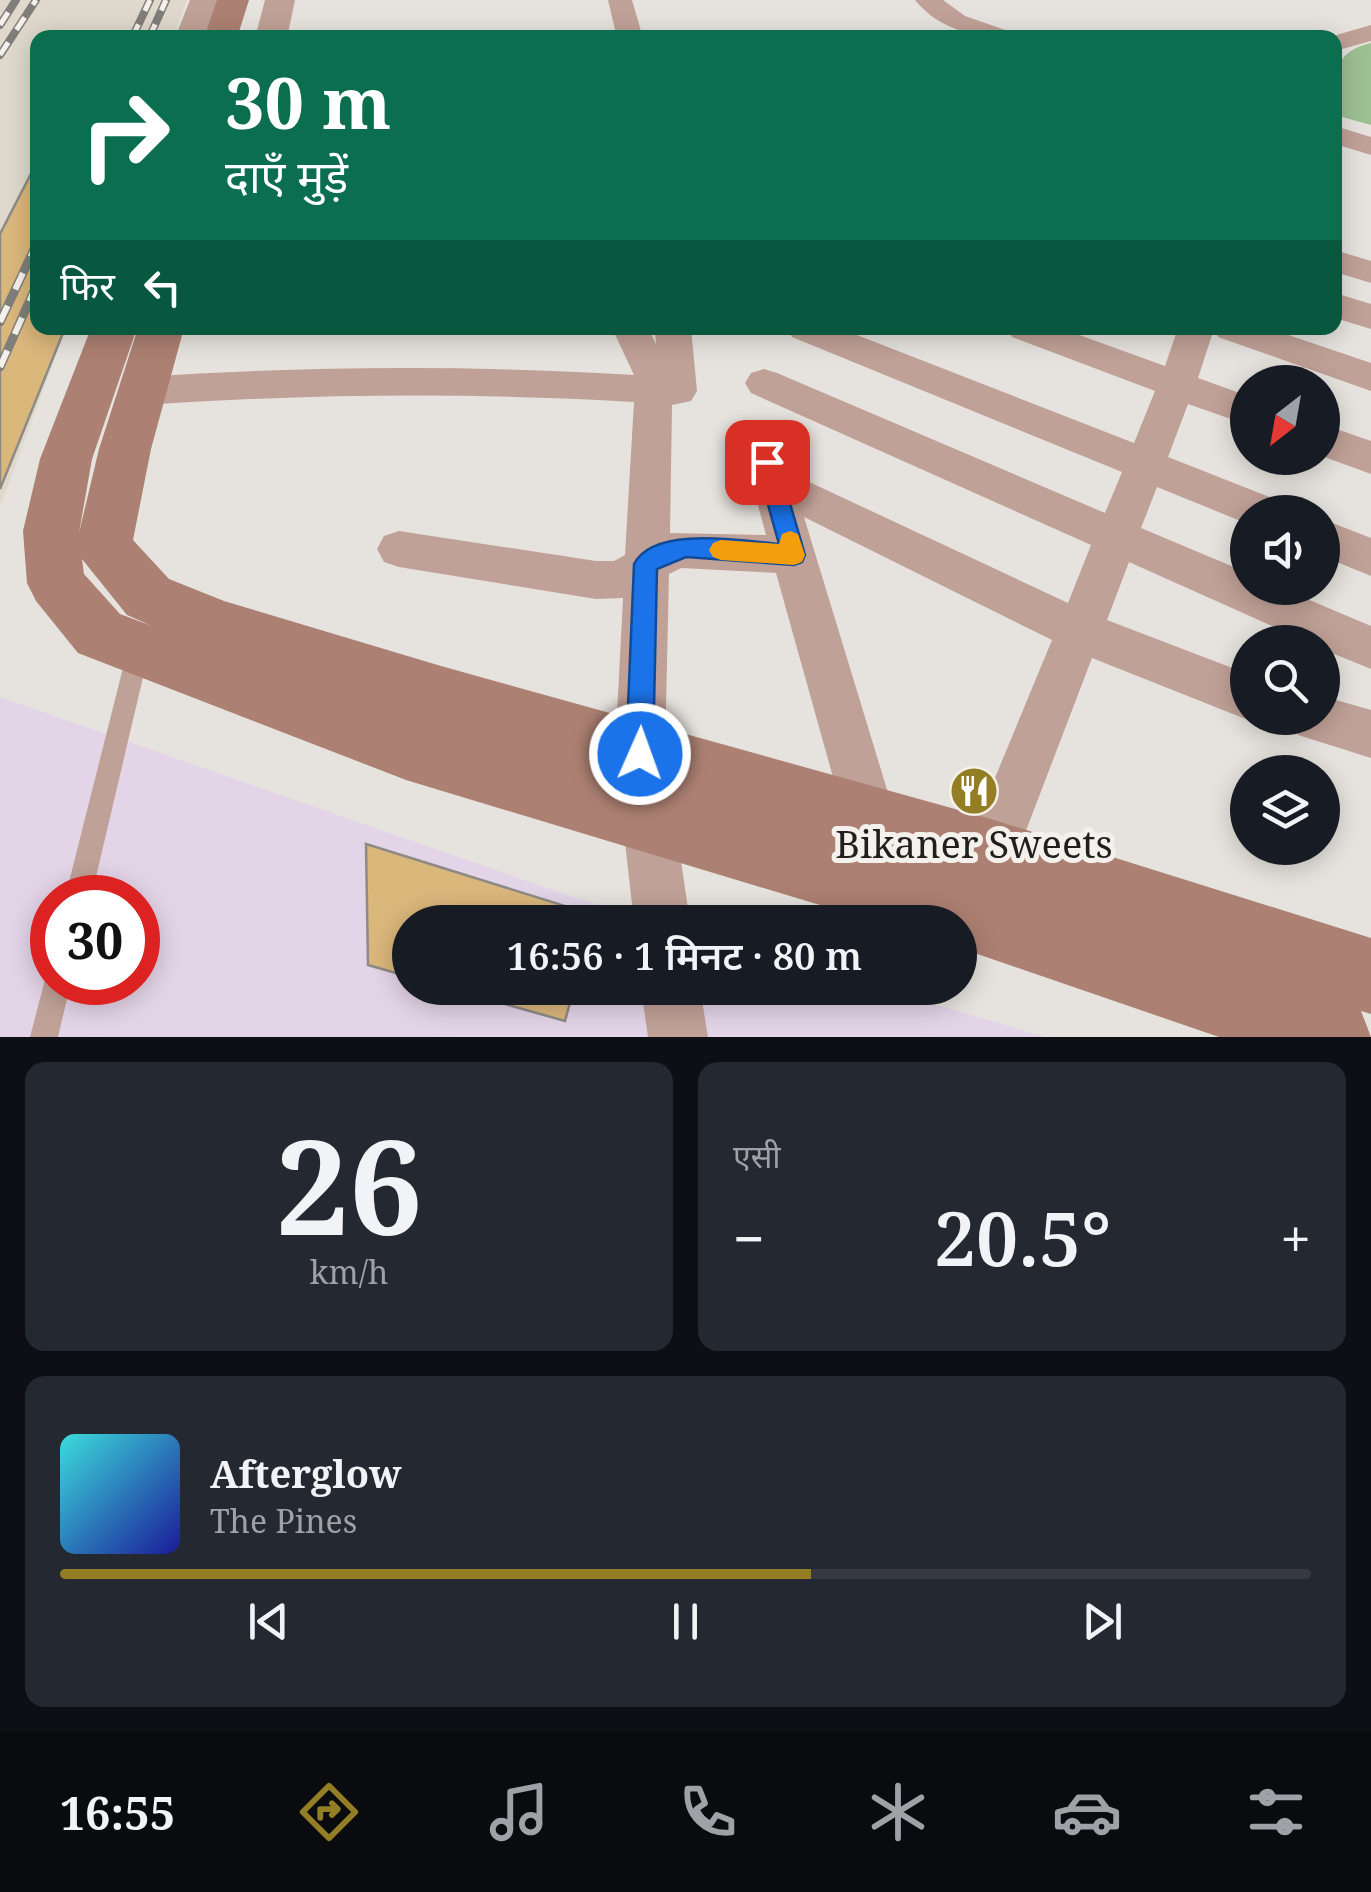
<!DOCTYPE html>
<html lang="hi">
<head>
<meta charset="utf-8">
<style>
  body { margin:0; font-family:"Noto Serif","Noto Sans Devanagari",serif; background:#242831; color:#f1f3f6; height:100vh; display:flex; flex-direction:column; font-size:38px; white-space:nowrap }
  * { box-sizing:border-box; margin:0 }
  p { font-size:32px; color:#9ea1a6 }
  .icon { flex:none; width:55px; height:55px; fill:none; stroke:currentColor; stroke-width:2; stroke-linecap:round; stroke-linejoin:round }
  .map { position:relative; height:1037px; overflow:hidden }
  .panel { display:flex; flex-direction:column; gap:25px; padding:25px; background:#0d0f14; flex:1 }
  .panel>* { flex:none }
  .banner { position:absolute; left:30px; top:30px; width:1312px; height:305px; border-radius:20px; box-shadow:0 5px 25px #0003; background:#0b6e4f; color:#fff; overflow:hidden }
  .needle { width:65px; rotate:211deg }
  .tools { position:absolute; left:1230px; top:365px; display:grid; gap:20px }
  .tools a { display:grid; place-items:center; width:110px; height:110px; border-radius:50%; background:#171b24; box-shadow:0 5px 25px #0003; font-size:50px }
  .speed { position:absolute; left:30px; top:875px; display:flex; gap:20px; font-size:50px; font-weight:700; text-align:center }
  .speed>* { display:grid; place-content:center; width:130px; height:130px; border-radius:50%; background:#171b24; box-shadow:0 5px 25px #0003; line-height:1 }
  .speed .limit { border:15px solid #d22; background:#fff; color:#111 }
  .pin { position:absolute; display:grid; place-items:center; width:85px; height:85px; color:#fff; margin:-42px; border-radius:20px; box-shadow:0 5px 15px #0006 }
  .me { position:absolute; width:110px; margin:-55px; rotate:2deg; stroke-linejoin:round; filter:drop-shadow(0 0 8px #0008) }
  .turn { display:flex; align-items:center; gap:35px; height:210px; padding:0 30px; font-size:45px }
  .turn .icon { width:130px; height:130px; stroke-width:2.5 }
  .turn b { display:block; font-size:70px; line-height:85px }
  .then { display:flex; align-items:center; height:95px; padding:0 30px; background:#0003; gap:20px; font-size:38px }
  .big { font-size:75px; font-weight:600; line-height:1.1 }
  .panel .card { flex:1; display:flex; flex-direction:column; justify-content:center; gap:15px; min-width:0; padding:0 35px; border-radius:20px; background:#242831 }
  .panel .dial { align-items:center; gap:0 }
  .dial b { font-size:130px; line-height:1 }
  .song { display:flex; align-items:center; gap:30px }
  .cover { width:120px; height:120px; border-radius:15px; background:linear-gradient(135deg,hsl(180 70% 55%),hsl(240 70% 35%)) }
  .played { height:10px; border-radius:5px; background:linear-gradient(90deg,#937e25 60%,#363941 60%) }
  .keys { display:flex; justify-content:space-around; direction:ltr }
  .heat { display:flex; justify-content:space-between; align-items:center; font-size:55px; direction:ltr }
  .panel .tiles { flex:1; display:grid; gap:25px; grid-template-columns:1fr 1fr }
  .card:last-child { grid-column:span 2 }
  .trip { position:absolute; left:392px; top:905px; width:585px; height:100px; border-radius:50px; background:#171b24; box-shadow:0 5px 25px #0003; font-weight:600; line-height:100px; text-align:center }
  .tab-bar { display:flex; height:160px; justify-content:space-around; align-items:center; background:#090b0e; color:#9ea1a6 }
  .tab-bar .icon { width:70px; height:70px }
  .tab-bar .current { color:#937e25 }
  .tab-bar b { font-size:45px; color:#f1f3f6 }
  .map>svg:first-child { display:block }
  .industrial { fill:#e3d4e7; fill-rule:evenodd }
  .built { fill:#dfd8cc }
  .green { fill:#9dc092 }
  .building { fill:#dab77b; stroke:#8e8b86; stroke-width:2.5 }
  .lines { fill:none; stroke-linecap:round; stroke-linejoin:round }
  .service { fill:#c0a197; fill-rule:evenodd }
  .minor { fill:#c0a197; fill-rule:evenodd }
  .tertiary { fill:#c0a197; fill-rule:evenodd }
  .secondary { fill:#ac8072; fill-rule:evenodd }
  .rail-far1-casing { stroke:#807e7a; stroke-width:8 }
  .rail-casing { stroke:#807e7a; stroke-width:9 }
  .rail-far1 { stroke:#f4f0eb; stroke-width:5; stroke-dasharray:15; stroke-linecap:butt }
  .rail { stroke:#f4f0eb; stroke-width:6; stroke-dasharray:18; stroke-linecap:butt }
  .route { fill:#1a73e8; stroke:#114b97; stroke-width:2.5 }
  .slow { fill:#f59e0b }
  .labels { text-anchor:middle; stroke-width:10; stroke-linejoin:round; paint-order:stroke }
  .near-poi-label { font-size:38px; fill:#201f1d; stroke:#f4f0eb }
</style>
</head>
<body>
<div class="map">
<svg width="1371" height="1037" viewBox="0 0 1371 1037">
  <rect width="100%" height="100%" fill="#e6e3de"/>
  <path class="industrial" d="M 0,697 L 573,897 L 659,922 L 410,922 L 410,988 L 879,988 L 1046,1037 L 0,1037 ZM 52,898 L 138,898 L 138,982 L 52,982 Z"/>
  <path class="built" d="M 0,0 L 187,0 L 173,37 L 38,38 L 38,328 L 66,328 L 0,507 Z"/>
  <path class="green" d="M 1371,43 L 1371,125 L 1335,115 C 1335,79 1329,53 1371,43 Z"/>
  <g class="building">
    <path d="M 38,160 L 38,328 L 65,328 L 0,489 L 0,234 Z"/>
    <path d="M 366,844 L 594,915 L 592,922 L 410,922 L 410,977 L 368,965 Z"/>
    <path d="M 448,988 L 574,988 L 565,1021 Z"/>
  </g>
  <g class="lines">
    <g class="service">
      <path d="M 138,642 L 146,645 L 149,652 L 91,898 L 65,898 L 127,652 L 130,645 Z"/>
      <path d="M 52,970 L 52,982 L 71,982 L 58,1037 L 30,1037 L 47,972 Z"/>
    </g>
    <g class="minor">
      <path d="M 608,0 L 632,0 L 643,38 L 617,38 Z"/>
      <path d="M 915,0 L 943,0 L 965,16 L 1014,33 L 1017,38 C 979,38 941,32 915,0 Z"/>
      <path d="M 1371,25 L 1371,41 L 1335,51 L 1335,38 L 1326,38 Z"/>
      <path d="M 1335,126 L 1371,137 L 1371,155 L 1335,144 Z"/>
      <path d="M 1335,250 L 1371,261 L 1371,283 L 1335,272 Z"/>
      <path d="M 1335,293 L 1371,304 L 1371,329 L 1335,318 Z"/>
      <path d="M 612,328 L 648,328 L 656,344 L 655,328 L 691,328 L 697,391 L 691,401 L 672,405 L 670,533 L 766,535 L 741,442 L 747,431 L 761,427 L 775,431 L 790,473 L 1068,603 L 1091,545 L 751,393 L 745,383 L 751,373 L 764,369 L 777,373 L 1105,513 L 1122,472 L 792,337 L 787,328 L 839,328 L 1134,443 L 1155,391 L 1012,337 L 1007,328 L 1060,328 L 1165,366 L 1178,328 L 1268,328 L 1371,363 L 1371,391 L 1218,337 L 1214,329 L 1198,378 L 1248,396 L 1248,425 L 1188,404 L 1168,457 L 1277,500 L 1283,512 L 1248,512 L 1248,524 L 1157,487 L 1141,528 L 1248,573 L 1248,588 L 1281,588 L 1371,626 L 1371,669 L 1322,649 L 1322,642 L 1308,642 L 1129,562 L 1107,620 L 1248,674 L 1248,718 L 1254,718 L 1248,720 L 1092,658 L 1001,896 L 982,905 L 963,896 L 954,877 L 1052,640 L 804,517 L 896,819 L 888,838 L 869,846 L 850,838 L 776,573 L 681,568 L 669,574 L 665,753 L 690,922 L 634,922 L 615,753 L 623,598 L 596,599 L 399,567 L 384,562 L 377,549 L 384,536 L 399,531 L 596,561 L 614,561 L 625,555 L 634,402 C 470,392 306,394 142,405 L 129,401 L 123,391 L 129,381 L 142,377 C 306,366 470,365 634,375 Z"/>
      <path d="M 1322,424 L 1371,441 L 1371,474 L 1322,456 Z"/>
      <path d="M 1322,519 L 1371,538 L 1371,576 L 1322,556 Z"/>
      <path d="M 1322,696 L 1371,710 L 1371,758 L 1298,735 L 1291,718 L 1322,718 Z"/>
      <path d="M 641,988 L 700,988 L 708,1037 L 648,1037 Z"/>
    </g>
    <g class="tertiary">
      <path d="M 190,0 L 220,0 L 207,38 L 175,38 Z"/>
      <path d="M 265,0 L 295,0 L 287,38 L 255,38 Z"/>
    </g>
    <g class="secondary">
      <path d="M 217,0 L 249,0 L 237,38 L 204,38 Z"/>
      <path d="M 91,328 L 137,328 L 92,459 L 79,533 L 99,449 L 138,328 L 184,328 L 151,449 L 133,540 L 169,579 L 224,601 L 441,666 L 991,819 L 1371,938 L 1371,1014 L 1361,1011 L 1371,1037 L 1219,1037 L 960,948 L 960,922 L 876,922 L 406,780 L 78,653 L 36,601 L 27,583 L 23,531 L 40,459 ZM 82,559 L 127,615 L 152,626 L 120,614 L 84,574 Z"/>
    </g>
    <g class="rail-far1-casing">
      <g id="rail-far1">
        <path d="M 0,25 L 16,0"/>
        <path d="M 132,38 L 150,0"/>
        <path d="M 149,38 L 166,0"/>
        <path d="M 0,55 L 36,0"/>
      </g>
    </g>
    <g class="rail-casing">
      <g id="rail">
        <path d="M 0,322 L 38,241"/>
        <path d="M 0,367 L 38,282"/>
      </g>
    </g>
    <use href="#rail-far1" class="rail-far1"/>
    <use href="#rail" class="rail"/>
  </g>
  <path class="route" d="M 767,454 L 778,462 L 805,555 L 802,562 L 794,565 L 686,557 L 657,569 L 653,754 L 649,763 L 640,767 L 630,763 L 626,754 L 634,564 C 654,525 743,541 779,544 L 756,462 Z"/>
  <path class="slow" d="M 790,531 L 798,534 L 805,555 L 802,562 L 794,565 L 721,560 L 713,557 L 709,550 L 713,543 L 721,540 L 779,544 L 782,534 Z"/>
  <defs>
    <g id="restaurant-disc" transform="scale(2.5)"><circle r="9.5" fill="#937e25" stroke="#f4f0eb"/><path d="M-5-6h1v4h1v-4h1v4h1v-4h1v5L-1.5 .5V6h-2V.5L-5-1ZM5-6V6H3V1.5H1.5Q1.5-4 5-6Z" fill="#fff"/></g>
  </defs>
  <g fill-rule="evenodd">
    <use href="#restaurant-disc" x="974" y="791"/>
  </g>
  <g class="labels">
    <g class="near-poi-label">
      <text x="974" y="858">Bikaner Sweets</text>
    </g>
  </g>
</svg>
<div class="tools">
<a><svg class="needle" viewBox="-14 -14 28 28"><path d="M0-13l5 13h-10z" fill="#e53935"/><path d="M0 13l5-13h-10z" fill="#9ea1a6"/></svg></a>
<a><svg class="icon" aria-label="sound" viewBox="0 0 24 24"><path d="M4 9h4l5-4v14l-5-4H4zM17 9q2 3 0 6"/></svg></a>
<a><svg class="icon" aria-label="search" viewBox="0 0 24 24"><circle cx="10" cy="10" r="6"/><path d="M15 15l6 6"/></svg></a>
<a><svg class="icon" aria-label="layers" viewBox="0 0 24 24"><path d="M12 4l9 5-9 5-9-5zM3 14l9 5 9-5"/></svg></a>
</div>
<div class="speed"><div class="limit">30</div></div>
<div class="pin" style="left:767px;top:462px;background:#d93025"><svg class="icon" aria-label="arrive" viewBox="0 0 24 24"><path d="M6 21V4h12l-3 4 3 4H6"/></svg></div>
<svg class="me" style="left:640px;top:754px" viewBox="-20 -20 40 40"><circle r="17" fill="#1a73e8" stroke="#fff" stroke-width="3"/><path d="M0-11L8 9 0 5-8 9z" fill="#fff"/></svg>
<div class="trip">16:56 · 1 मिनट · 80 m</div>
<div class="banner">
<div class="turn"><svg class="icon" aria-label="right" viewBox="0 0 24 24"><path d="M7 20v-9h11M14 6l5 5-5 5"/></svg><div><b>30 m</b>दाएँ मुड़ें</div></div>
<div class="then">फिर<svg class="icon" aria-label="left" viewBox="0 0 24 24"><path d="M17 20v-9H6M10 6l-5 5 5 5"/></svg></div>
</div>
</div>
<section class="panel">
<div class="tiles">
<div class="card dial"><b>26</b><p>km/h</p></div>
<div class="card"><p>एसी</p>
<div class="heat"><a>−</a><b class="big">20.5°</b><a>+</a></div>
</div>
<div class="card">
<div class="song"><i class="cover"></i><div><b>Afterglow</b><p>The Pines</p></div></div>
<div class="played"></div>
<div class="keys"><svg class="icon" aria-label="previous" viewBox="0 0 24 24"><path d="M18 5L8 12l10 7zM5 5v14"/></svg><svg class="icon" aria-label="pause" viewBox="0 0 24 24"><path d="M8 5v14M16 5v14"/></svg><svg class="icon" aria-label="next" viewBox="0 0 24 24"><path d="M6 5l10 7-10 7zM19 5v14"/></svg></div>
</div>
</div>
</section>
<nav class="tab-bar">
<b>16:55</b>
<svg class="icon current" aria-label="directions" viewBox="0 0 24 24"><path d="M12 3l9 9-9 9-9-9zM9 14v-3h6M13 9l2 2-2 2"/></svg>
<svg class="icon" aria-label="music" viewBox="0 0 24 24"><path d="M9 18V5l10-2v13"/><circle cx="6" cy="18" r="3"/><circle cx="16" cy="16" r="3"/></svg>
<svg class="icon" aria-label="phone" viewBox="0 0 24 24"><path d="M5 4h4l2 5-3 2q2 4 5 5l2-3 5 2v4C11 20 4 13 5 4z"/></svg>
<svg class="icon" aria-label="climate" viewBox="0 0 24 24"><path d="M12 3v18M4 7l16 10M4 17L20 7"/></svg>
<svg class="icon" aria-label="car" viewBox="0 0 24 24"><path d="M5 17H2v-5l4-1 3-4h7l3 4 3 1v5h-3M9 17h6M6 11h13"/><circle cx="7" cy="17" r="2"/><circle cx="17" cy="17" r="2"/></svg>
<svg class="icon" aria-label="filters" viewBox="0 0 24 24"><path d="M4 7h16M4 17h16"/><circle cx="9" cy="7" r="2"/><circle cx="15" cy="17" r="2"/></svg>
</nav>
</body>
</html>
